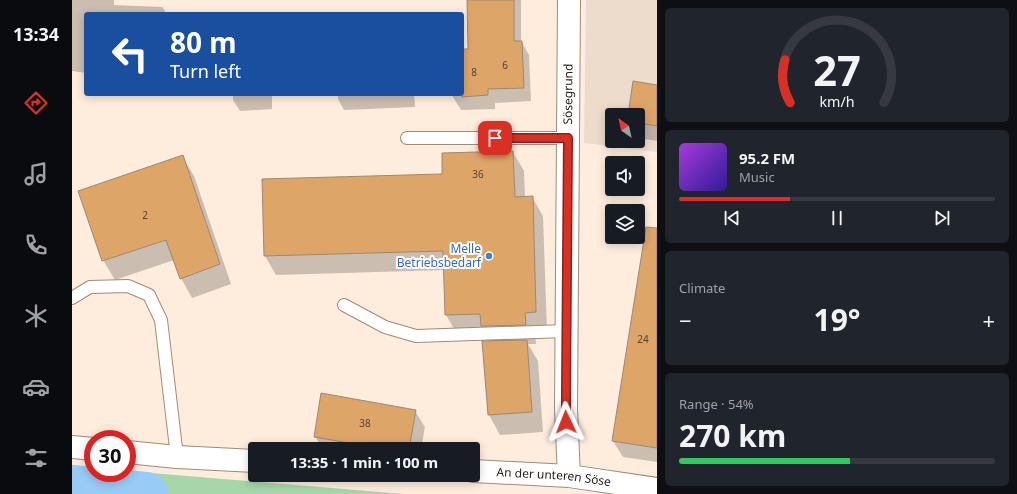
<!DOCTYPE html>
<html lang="en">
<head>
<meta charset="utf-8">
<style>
  body { margin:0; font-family:"Noto Sans",sans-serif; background:#20242c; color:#f1f3f6; height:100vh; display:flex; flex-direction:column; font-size:15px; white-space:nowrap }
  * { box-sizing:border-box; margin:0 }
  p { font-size:13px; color:#9ea1a6 }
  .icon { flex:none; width:22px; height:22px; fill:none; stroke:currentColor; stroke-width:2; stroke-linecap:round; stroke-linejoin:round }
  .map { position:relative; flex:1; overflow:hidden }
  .details { display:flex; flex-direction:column; gap:8px; padding:8px; background:#0d0f14; width:360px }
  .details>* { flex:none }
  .guide { position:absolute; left:12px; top:12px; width:380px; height:84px; border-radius:4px; box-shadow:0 2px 10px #0003; background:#1a4fa0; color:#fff; overflow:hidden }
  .needle { width:26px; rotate:326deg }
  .buttons { position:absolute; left:533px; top:108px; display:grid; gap:8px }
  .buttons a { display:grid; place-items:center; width:40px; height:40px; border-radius:4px; background:#171b24; box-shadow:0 2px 10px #0003; font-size:20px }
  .speed { position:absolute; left:12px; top:430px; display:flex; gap:8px; font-size:20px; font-weight:700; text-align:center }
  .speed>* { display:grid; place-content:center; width:52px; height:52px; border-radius:50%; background:#171b24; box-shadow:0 2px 10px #0003; line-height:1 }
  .speed .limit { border:6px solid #d22; background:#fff; color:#111 }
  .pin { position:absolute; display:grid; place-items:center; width:34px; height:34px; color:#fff; margin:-17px; border-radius:8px; box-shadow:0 2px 6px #0006 }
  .me { position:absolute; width:44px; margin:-22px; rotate:358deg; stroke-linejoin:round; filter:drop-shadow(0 0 3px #0008) }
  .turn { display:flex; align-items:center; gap:14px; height:84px; padding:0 20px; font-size:18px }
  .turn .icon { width:52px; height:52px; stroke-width:2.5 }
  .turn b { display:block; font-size:28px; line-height:34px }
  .big { font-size:30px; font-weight:700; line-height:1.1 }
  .details .widget { flex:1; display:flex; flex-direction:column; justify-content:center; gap:6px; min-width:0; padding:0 14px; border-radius:6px; background:#20242c }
  .details .dial { align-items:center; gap:0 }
  .dial svg { height:104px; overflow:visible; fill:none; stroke:#363941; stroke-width:7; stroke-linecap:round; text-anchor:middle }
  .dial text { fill:#f1f3f6; stroke:none }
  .song { display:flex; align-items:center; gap:12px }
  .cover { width:48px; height:48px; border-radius:6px; background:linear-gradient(135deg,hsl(280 70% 55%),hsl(250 70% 35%)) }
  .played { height:4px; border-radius:2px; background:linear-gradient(90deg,#d93025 35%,#363941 35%) }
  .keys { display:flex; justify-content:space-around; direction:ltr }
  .heat { display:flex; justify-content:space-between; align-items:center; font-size:22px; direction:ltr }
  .charge { height:6px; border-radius:3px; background:linear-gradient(90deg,#34c759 54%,#363941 0) }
  .trip { position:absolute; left:176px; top:442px; width:232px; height:40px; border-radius:4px; background:#171b24; box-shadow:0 2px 10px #0003; font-weight:700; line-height:40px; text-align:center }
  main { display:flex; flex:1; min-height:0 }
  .tab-bar { display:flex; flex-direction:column; width:72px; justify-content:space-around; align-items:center; background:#090b0e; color:#9ea1a6 }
  .tab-bar .icon { width:28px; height:28px }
  .tab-bar .active { color:#d93025 }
  .tab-bar b { font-size:18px; color:#f1f3f6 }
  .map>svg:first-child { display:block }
  .commercial { fill:#eddbcb; fill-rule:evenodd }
  .green { fill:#a6d6aa }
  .shadow { fill:#0003 }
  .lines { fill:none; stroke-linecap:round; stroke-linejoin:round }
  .river { stroke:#99cbf7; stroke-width:44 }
  .building { fill:#dea569; stroke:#9b8876 }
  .service-casing { stroke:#9d8b79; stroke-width:14 }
  .minor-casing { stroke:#9d8b79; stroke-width:24 }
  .service { stroke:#fff; stroke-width:12 }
  .minor { stroke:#fff; stroke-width:22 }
  .route-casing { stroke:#8d1f18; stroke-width:10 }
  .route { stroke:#d93025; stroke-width:7 }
  .shop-dot { fill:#3f7fe0; stroke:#fff; stroke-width:1.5 }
  .labels { text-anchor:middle; stroke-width:4; stroke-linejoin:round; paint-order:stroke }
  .number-label { font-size:10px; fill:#56422e }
  .street-label { font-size:12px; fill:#28211a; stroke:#fff }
  .shop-label { font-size:12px; fill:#366cbe; stroke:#fff; text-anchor:end }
</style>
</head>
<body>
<main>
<nav class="tab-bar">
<b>13:34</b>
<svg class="icon active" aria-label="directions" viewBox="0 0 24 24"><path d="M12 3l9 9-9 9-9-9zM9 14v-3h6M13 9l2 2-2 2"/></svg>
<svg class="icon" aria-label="music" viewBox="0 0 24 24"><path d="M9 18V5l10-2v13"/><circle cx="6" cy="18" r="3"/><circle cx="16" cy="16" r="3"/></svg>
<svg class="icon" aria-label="phone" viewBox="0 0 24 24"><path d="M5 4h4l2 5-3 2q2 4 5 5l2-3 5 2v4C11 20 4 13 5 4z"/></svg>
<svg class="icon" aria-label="climate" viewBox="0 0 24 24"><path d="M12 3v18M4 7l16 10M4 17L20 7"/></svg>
<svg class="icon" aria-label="car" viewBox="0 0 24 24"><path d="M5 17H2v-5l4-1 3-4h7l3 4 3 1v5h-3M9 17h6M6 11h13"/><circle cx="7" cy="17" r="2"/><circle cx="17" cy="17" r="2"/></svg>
<svg class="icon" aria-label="filters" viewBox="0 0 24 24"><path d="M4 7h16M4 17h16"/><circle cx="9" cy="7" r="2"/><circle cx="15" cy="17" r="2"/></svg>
</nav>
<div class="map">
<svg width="585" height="494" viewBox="0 0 585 494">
  <rect width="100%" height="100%" fill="#feeddd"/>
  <path class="commercial" d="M 514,0 L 585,0 L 585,152 L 512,143 ZM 540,115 L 566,115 L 566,141 L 540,141 Z"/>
  <path class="green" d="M 0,466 L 21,468 L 21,473 L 55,473 L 55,471 L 332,494 L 0,494 Z"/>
  <g class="shadow">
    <path d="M 0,0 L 42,0 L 42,5 L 90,7 L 95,14 L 14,14 L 14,73 L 0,71 Z"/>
    <path d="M 396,0 L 449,0 L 449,41 L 457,55 L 459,101 L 423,103 L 423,109 L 389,110 L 381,97 L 381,94 L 390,94 L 390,50 L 397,50 Z"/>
    <path d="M 585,86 L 585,141 L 566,138 L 566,115 L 557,115 Z"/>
    <path d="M 161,94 L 200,94 L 200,109 L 168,111 L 161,100 Z"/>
    <path d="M 266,94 L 342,94 L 343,107 L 272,110 L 266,99 Z"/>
    <path d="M 441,152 L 452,171 L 453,197 L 460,197 L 471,216 L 475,331 L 463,332 L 464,344 L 456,344 L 466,361 L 471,432 L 428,435 L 417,415 L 419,342 L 414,333 L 385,334 L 374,315 L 373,270 L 204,275 L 193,256 L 371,175 Z"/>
    <path d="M 110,156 L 122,176 L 159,284 L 120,298 L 109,278 L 102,260 L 43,280 L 31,260 Z"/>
    <path d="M 585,239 L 585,462 L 551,457 L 541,441 Z"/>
    <path d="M 343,411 L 353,427 L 349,449 L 250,449 L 243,436 Z"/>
  </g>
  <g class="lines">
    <path class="river" d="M 0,487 L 74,494"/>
  </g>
  <g class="building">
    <path d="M 395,0 L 442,0 L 442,41 L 450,41 L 452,88 L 416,89 L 416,95 L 390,97 L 390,49 L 396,49 Z"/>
    <path d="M 561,81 L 585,85 L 585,126 L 566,123 L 566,115 L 556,115 Z"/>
    <path d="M 441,151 L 443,197 L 461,196 L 464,312 L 453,313 L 454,325 L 409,326 L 408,314 L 373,315 L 371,251 L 192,256 L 190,179 L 370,174 L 370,153 Z"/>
    <path d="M 111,155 L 148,264 L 108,279 L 94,240 L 30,261 L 6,191 Z"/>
    <path d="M 574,227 L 585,228 L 585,448 L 540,441 Z"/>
    <path d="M 455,340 L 460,412 L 416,415 L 410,341 Z"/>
    <path d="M 249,393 L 344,410 L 337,449 L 313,449 L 242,437 Z"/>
  </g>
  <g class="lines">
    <g class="service-casing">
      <g id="service">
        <path d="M 335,138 L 496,138"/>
        <path d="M 0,298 L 18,287 L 56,286 L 77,295 L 89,320 L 105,457"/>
        <path d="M 272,305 L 313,327 L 344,336 L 494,331"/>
      </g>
    </g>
    <g class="minor-casing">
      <g id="minor">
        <path d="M 0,447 L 21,449"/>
        <path d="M 55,452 L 105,457 L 183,461"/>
        <path id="s1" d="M 401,471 L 497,476 L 585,489"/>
        <path id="s2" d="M 497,476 L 494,409 L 497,0"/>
      </g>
    </g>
    <use href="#service" class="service"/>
    <use href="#minor" class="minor"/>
  </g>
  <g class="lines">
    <g class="route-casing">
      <path id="route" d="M 423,138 L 496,138 L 494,393 L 494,422"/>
    </g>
    <use href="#route" class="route"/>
  </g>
  <circle class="shop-dot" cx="417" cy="256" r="4"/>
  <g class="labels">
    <g class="number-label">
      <text x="433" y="69">6</text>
      <text x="402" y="76">8</text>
      <text x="406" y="178">36</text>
      <text x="73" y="219">2</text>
      <text x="571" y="343">24</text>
      <text x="293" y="427">38</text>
    </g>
    <g class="street-label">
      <text dy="4" stroke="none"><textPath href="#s2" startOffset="382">Sösegrund</textPath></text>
      <text dy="4" stroke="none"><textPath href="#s1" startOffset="81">An der unteren Söse</textPath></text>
    </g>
    <g class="shop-label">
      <text x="409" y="253">Melle<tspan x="409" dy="14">Betriebsbedarf</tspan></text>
    </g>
  </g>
</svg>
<div class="buttons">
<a><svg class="needle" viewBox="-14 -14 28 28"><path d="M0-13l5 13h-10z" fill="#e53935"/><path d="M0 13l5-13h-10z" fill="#9ea1a6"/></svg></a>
<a><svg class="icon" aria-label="sound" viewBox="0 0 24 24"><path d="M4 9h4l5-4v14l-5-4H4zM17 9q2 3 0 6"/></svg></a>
<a><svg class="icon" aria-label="layers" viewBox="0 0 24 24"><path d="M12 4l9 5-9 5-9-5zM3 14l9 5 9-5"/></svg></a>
</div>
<div class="speed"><div class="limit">30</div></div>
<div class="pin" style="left:423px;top:138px;background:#d93025"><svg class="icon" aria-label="arrive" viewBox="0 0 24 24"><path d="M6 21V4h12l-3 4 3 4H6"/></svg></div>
<svg class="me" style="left:494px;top:422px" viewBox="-20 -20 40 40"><path d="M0-17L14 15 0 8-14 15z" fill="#d93025" stroke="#fff" stroke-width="4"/></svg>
<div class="trip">13:35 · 1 min · 100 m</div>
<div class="guide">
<div class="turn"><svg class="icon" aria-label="left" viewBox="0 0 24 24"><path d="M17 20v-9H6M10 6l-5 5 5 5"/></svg><div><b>80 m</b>Turn left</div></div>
</div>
</div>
<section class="details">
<div class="widget dial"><svg viewBox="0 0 100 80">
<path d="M14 69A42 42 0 1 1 86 69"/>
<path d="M14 69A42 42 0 0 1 10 36" stroke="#d93025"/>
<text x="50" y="56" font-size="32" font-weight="700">27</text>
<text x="50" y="72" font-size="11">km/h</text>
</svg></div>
<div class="widget">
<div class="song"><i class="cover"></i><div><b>95.2 FM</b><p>Music</p></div></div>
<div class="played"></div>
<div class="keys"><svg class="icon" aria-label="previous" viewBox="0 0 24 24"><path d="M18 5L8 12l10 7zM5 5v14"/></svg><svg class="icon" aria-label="pause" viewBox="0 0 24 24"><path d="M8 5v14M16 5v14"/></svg><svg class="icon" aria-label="next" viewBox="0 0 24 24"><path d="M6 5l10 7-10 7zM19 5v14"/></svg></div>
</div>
<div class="widget"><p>Climate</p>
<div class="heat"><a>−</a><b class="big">19°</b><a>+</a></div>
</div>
<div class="widget"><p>Range · 54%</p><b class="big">270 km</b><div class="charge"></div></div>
</section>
</main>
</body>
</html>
